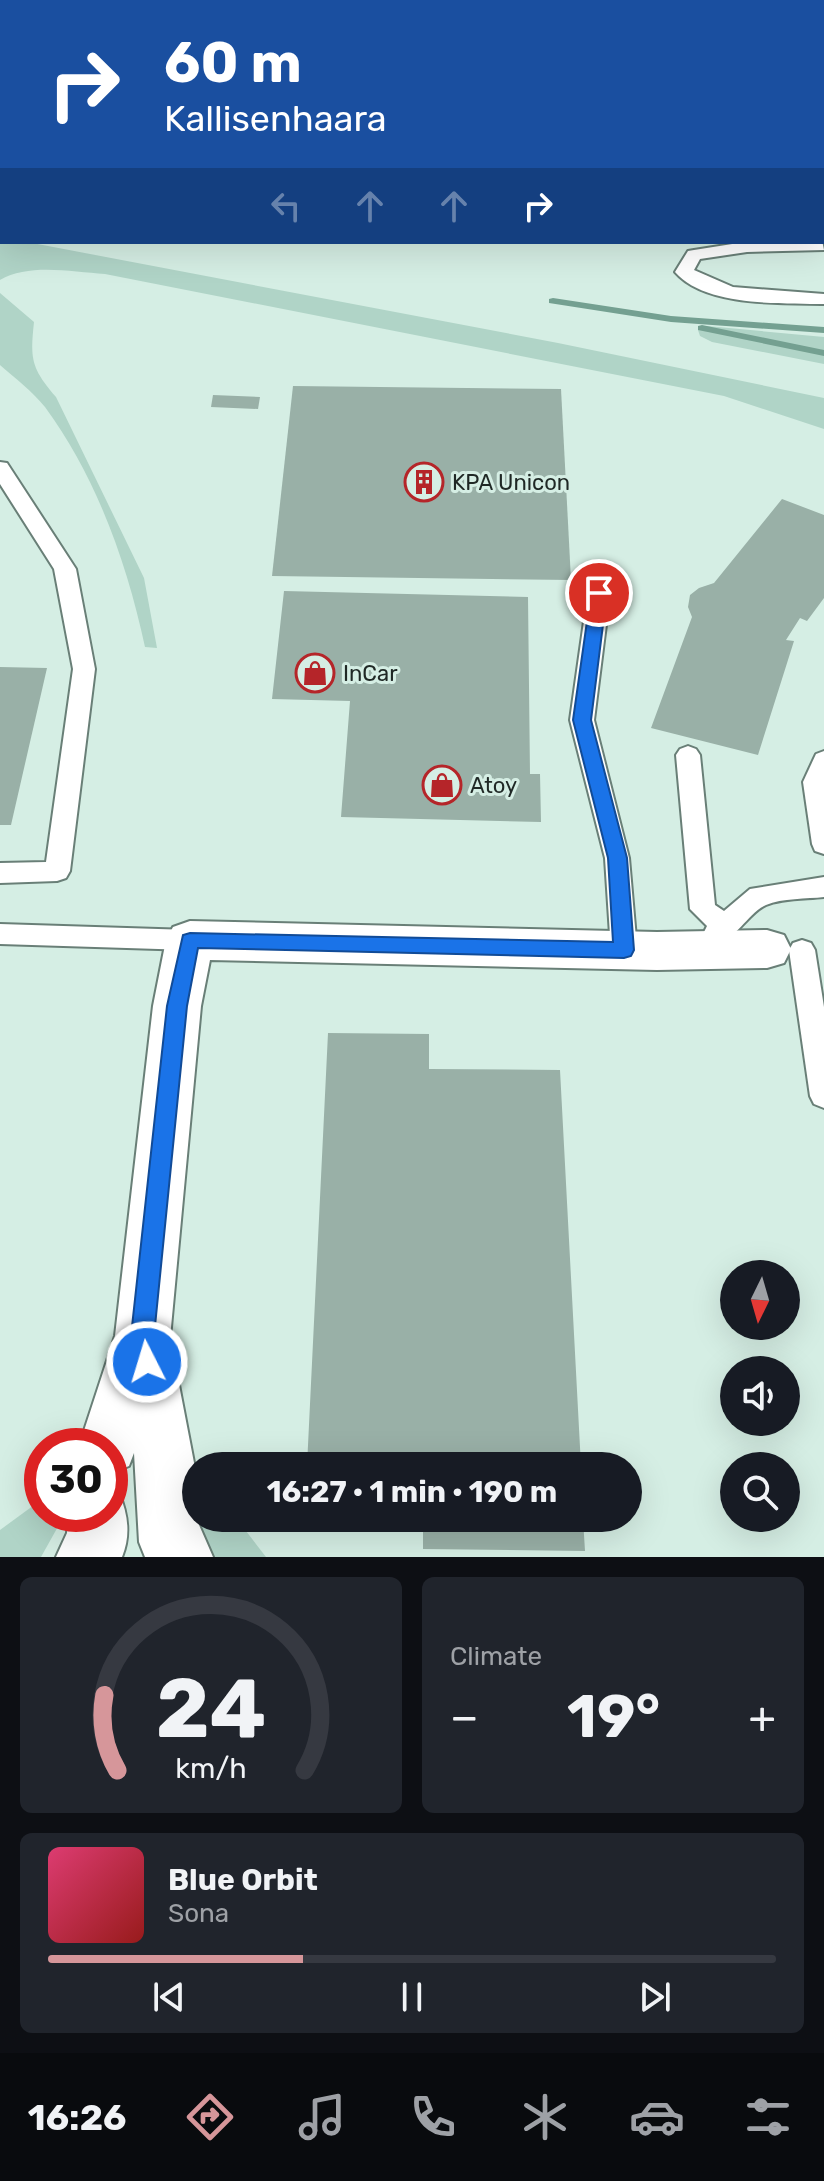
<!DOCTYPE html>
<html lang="en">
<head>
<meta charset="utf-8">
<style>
  body { margin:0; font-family:Rubik,sans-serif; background:#20242c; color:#f1f3f6; height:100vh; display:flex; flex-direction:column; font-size:30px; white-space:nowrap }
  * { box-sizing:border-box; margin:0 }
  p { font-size:26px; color:#9ea1a6 }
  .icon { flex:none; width:44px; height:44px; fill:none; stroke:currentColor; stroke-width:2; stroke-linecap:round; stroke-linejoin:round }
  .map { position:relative; height:1557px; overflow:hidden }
  .panel { display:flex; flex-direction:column; gap:20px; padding:20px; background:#0d0f14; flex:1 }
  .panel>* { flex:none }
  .banner { position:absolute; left:0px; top:0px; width:824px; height:244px; box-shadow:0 8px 32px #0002; background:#1a4fa0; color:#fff; overflow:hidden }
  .needle { width:52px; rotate:185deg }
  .buttons { position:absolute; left:720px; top:1260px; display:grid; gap:16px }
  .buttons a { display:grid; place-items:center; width:80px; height:80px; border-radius:50%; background:#171b24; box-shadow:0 8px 32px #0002; font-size:40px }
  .speed { position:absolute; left:24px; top:1428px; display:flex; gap:16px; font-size:40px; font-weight:700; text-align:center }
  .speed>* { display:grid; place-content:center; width:104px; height:104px; border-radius:50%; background:#171b24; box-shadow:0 8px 32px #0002; line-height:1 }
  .speed .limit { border:12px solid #d22; background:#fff; color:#111 }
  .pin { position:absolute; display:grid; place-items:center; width:68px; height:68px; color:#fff; margin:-34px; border:4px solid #fff; border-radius:50%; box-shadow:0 2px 8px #0007 }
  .me { position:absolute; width:88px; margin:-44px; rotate:355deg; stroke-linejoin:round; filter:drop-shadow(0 0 6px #0008) }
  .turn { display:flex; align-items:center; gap:28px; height:168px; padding:0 32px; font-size:36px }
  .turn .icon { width:104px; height:104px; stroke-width:2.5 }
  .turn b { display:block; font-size:56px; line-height:68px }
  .lanes { display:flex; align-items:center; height:76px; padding:0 32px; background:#0003; justify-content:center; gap:40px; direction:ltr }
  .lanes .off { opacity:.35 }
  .big { font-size:60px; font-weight:700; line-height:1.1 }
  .panel .tile { flex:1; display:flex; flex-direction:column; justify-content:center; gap:12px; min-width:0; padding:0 28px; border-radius:12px; background:#20242c }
  .panel .dial { align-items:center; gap:0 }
  .dial svg { height:208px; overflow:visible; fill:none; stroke:#363941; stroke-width:7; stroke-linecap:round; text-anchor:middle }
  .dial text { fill:#f1f3f6; stroke:none }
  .song { display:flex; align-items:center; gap:24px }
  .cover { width:96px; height:96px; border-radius:12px; background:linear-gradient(135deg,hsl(340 70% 55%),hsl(0 70% 35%)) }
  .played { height:8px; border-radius:4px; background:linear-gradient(90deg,#d6969a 35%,#363941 35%) }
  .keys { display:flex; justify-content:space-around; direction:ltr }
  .heat { display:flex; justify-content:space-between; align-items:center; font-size:44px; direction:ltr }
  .panel .tiles { flex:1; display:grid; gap:20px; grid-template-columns:1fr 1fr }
  .tile:last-child { grid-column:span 2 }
  .trip { position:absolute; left:182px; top:1452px; width:460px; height:80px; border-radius:40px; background:#171b24; box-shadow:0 8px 32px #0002; font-weight:700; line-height:80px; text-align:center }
  .tab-bar { display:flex; height:128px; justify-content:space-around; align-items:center; background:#090b0e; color:#9ea1a6 }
  .tab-bar .icon { width:56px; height:56px }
  .tab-bar .selected { color:#d6969a }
  .tab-bar b { font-size:36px; color:#f1f3f6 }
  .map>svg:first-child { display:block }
  .green { fill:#b0d4c7 }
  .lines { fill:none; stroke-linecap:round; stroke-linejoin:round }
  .stream { fill:#74a091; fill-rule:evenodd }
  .building { fill:#99b0a7 }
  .service-casing { stroke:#697f77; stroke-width:4 }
  .minor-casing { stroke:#697f77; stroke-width:4 }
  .service { fill:#fff; fill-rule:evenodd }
  .minor { fill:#fff; fill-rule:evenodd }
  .route { fill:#1a73e8; stroke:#114b97; stroke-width:2 }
  .labels { text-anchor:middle; stroke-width:6; stroke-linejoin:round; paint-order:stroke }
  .poi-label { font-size:22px; fill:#1f2825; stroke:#d5eee4; text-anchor:start }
</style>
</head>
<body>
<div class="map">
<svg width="824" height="1557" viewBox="0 0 824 1557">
  <rect width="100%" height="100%" fill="#d5eee4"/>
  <g class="green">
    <path d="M 0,0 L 381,0 L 2,2 L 2,158 Z"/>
    <path d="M 0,237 L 2,242 L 27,242 L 558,343 L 824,398 L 824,429 L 724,396 L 105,274 C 72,272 29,263 0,280 Z"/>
    <path d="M 0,293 L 34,322 C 30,359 31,368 56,397 L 144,578 L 157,648 L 145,647 C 127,563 96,476 45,407 C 33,392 15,378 0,365 Z"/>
    <path d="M 707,326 L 824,337 L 824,364 L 712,342 L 700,336 L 698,330 Z"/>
    <path d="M 186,1487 L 196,1488 L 196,1518 L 236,1518 L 266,1557 L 206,1557 Z"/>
    <path d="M 41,1500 L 42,1514 L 65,1514 L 41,1557 L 0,1557 L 0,1530 Z"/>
  </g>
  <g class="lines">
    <g class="stream">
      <path d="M 553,298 L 671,316 L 824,327 L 824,333 L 671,322 L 549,303 L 549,299 Z"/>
      <path d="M 702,325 L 824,350 L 824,356 L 698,330 L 698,326 Z"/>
    </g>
  </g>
  <g class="building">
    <path d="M 293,386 L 561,389 L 571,580 L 272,576 Z"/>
    <path d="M 213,395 L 260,397 L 258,409 L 211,407 Z"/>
    <path d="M 782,499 L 824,515 L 824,598 L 807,621 L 800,618 L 786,640 L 794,641 L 758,755 L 651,728 L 692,617 L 688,607 L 690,595 L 699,588 L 714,583 Z"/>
    <path d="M 284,591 L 528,597 L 530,774 L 540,774 L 541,822 L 341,817 L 350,701 L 272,699 Z"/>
    <path d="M 0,667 L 47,668 L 11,825 L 0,825 Z"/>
    <path d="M 328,1033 L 429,1034 L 429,1069 L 560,1070 L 581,1466 L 307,1466 Z"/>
    <path d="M 423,1518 L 583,1518 L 585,1551 L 423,1549 Z"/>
  </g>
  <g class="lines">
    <g class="service-casing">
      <g id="service">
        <rect x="822" y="198" width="2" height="10"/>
        <path d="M 822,240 L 824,250 L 747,252 L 700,259 L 694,270 L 733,287 L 824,294 L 824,304 C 782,303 705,307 675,272 L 688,251 L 694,250 L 745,242 Z"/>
        <path d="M 0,462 L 7,463 L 76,569 L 95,669 L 70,871 L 66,878 L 57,881 L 0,883 L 0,863 L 46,862 L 73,669 L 54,569 L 0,484 Z"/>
        <path d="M 599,586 L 607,588 L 610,593 L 594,720 L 629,858 L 637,950 L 633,957 L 624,960 L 615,957 L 611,950 L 605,858 L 570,720 L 588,593 L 591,588 Z"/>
        <path d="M 688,746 L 696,749 L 700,755 L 715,905 L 724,911 L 750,889 L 824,877 L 824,897 C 807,899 782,898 766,905 C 745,914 734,948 708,939 L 704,932 L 707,926 L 690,909 L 676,755 L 680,749 Z"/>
        <path d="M 824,751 L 824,854 L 815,851 L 812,844 L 803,782 L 816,754 Z"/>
        <path d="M 0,924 L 190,930 L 199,933 L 203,940 L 199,947 L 190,950 L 0,944 Z"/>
        <path d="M 802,940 L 811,943 L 815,950 L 824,1007 L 824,1108 L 814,1104 L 810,1096 L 789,950 L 793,943 Z"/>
      </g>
    </g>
    <g class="minor-casing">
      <g id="minor">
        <path d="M 190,921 L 657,932 L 767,930 L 784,935 L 791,949 L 784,963 L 767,968 L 657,970 L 210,960 L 201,1006 L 170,1338 L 195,1468 L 196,1518 L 213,1557 L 145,1557 L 139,1542 L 134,1453 L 129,1466 L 110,1474 L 110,1446 L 79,1446 L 115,1336 L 153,1006 L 166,940 L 173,927 Z"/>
        <path d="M 110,1489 L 119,1493 C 128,1514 131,1535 122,1557 L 56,1557 L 67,1533 L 68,1514 L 110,1514 Z"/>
      </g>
    </g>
    <use href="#service" class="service"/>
    <use href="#minor" class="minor"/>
  </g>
  <path class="route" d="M 599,587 L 607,593 L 591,720 L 627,858 L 634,950 L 631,956 L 624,958 L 198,948 L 187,1006 L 154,1336 L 159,1362 L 156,1370 L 147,1373 L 139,1370 L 131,1336 L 167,1006 L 183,935 L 190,933 L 613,942 L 608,858 L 573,720 L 591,593 Z"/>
  <defs>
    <g id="building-ring" transform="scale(2)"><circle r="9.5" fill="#d5eee4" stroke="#b52529" stroke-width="1.5"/><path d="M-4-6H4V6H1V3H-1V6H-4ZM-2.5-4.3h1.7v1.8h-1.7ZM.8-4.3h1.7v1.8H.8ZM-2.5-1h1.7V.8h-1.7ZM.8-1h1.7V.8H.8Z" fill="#b52529"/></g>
    <g id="shop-ring" transform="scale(2)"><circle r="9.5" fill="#d5eee4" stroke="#b52529" stroke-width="1.5"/><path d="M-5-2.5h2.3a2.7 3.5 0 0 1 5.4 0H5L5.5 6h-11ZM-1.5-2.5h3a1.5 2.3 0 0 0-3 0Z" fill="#b52529"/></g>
  </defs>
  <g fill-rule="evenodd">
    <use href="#building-ring" x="424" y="482"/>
    <use href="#shop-ring" x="315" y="673"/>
    <use href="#shop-ring" x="442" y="785"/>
  </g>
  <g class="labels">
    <g class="poi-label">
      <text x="452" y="490">KPA Unicon</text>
      <text x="343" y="681">InCar</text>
      <text x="470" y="793">Atoy</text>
    </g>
  </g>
</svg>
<div class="buttons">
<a><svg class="needle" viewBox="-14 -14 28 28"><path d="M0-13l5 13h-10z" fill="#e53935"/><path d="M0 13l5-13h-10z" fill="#9ea1a6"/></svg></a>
<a><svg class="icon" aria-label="sound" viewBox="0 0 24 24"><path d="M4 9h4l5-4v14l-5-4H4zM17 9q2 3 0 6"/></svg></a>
<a><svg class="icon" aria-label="search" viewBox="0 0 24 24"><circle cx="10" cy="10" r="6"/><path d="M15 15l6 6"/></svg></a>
</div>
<div class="speed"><div class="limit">30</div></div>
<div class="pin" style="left:599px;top:593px;background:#d93025"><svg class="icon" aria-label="arrive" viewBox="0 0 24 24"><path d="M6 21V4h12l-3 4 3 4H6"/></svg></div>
<svg class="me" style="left:147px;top:1362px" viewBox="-20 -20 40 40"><circle r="17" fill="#1a73e8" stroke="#fff" stroke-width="3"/><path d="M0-11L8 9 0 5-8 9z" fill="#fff"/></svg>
<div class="trip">16:27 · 1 min · 190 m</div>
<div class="banner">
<div class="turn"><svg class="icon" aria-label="right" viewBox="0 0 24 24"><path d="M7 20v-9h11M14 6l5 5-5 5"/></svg><div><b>60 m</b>Kallisenhaara</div></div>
<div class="lanes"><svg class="icon off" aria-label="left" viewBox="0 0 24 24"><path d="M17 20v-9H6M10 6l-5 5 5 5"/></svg><svg class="icon off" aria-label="ahead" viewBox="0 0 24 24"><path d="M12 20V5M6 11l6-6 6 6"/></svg><svg class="icon off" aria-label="ahead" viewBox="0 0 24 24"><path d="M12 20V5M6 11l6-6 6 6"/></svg><svg class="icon" aria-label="right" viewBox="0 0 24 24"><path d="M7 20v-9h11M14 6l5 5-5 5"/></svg></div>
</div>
</div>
<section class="panel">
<div class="tiles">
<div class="tile dial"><svg viewBox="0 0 100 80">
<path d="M14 69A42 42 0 1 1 86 69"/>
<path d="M14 69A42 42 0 0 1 9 40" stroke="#d6969a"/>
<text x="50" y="56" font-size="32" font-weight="700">24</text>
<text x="50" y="72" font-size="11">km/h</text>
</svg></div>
<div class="tile"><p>Climate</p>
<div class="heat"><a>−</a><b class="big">19°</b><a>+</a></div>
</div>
<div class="tile">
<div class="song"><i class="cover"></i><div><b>Blue Orbit</b><p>Sona</p></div></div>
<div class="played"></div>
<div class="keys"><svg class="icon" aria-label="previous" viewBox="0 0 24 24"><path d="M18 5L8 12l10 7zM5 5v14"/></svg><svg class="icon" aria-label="pause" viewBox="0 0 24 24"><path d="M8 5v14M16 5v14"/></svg><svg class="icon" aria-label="next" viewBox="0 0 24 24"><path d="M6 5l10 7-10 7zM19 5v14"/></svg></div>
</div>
</div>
</section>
<nav class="tab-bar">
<b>16:26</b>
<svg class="icon selected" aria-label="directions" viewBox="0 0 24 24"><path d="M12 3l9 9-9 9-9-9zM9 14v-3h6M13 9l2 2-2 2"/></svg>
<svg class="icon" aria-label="music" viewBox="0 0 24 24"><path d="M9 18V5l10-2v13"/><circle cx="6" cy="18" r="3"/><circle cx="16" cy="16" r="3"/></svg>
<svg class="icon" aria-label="phone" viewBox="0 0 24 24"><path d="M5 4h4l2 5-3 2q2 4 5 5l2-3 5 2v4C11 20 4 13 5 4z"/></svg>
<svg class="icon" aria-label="climate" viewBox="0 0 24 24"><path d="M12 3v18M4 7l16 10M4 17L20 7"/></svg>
<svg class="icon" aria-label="car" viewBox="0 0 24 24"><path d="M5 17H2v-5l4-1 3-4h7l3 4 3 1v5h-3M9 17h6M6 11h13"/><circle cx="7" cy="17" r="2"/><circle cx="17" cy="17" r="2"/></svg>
<svg class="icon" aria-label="filters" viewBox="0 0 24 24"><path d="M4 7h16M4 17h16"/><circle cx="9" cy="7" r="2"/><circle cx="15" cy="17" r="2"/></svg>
</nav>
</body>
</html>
